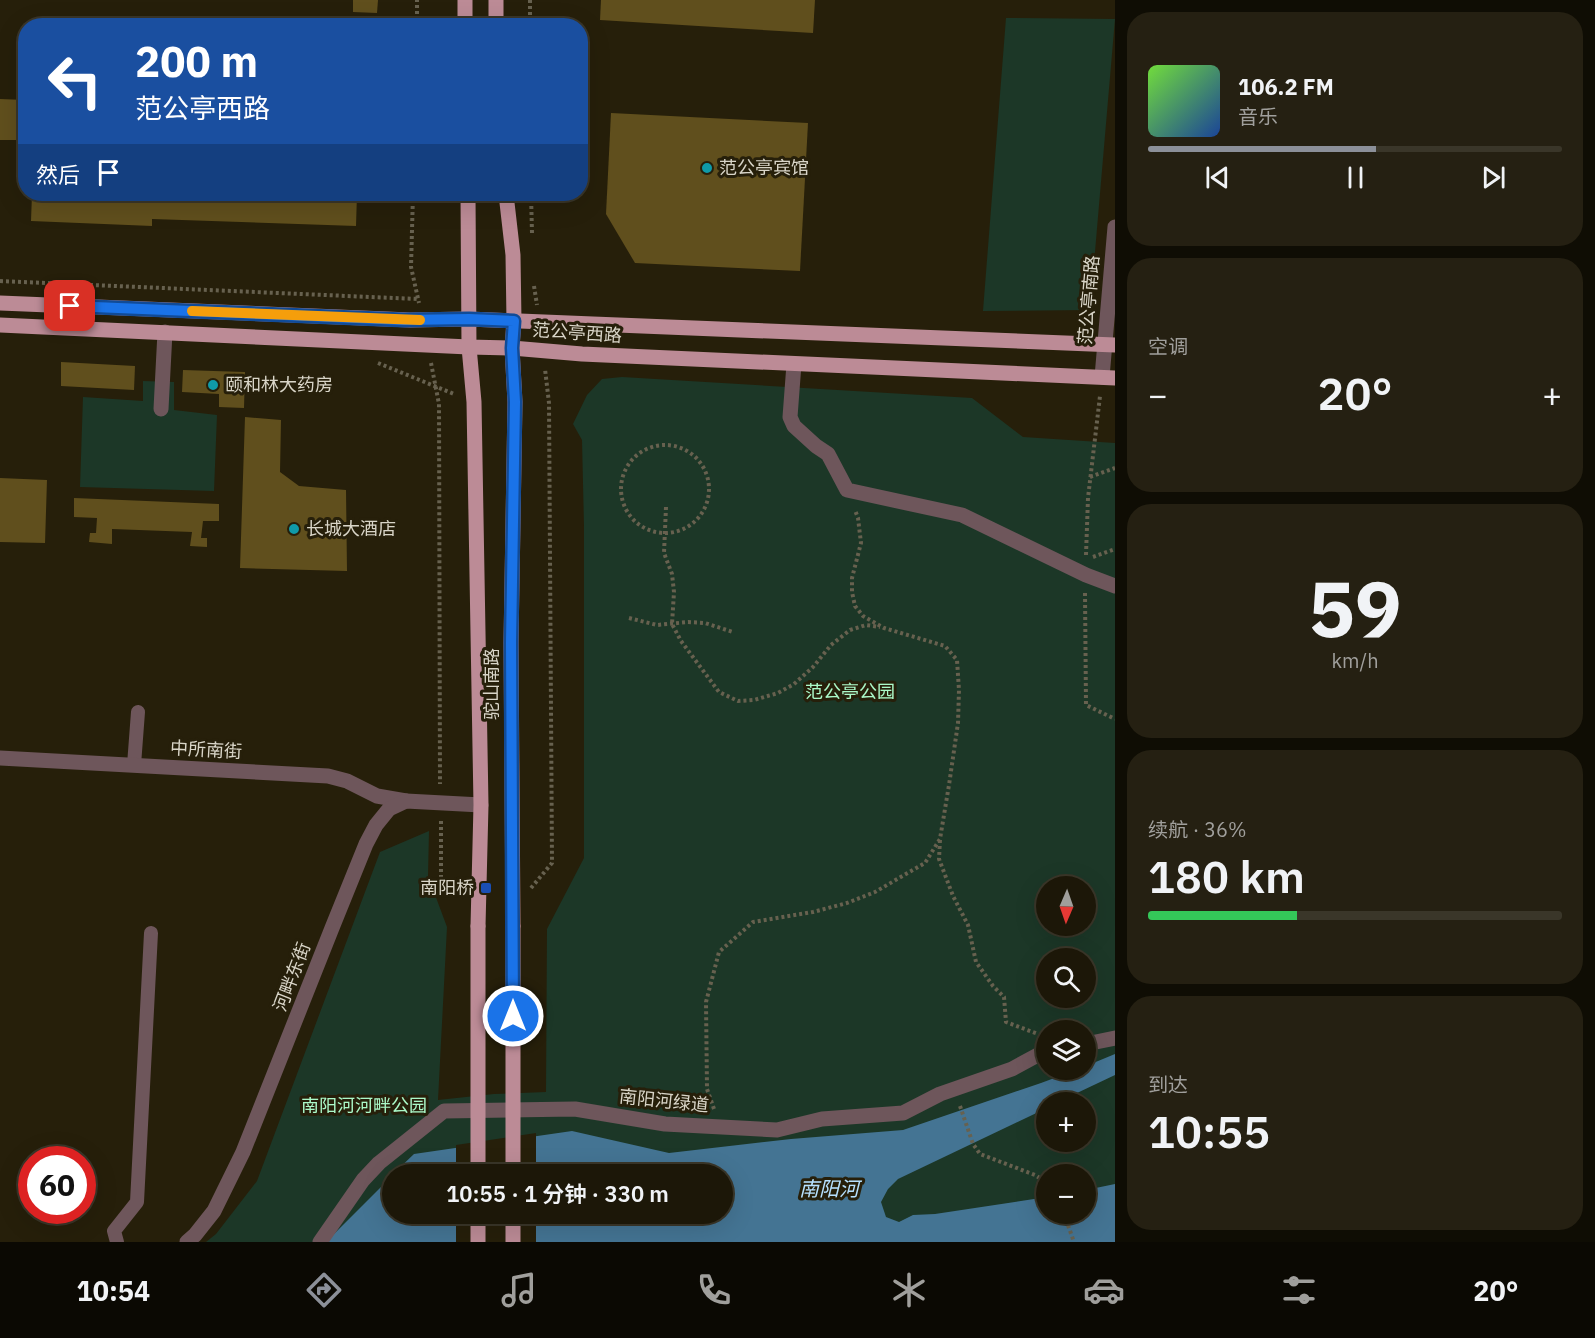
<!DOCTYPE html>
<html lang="zh">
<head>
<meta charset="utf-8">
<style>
  body { margin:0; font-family:"IBM Plex Sans","Noto Sans SC",sans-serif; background:#252012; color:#f1f3f6; height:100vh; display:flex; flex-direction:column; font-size:22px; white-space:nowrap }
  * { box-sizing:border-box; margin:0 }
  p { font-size:20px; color:#a09f9c }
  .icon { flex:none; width:33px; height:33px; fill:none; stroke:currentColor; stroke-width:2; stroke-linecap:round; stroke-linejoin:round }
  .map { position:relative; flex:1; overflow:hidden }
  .panel { display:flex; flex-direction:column; gap:12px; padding:12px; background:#0f0d04; width:480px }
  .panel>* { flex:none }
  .top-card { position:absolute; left:18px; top:18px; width:570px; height:183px; border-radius:24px; box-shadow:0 6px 24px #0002,0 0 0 2px #3a3629; background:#1a4fa0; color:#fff; overflow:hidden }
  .needle { width:39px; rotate:182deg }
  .tools { position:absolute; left:1036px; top:876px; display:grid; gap:12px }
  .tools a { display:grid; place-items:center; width:60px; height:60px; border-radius:50%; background:#1c1708; box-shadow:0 6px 24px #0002,0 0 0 2px #3a3629; font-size:30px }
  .speed { position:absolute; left:18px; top:1146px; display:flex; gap:12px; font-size:30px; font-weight:700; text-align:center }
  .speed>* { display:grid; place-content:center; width:78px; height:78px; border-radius:50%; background:#1c1708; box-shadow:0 6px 24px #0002,0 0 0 2px #3a3629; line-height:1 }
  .speed .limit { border:9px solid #d22; background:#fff; color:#111 }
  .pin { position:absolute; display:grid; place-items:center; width:51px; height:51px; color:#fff; margin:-26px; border-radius:12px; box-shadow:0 3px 9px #0006 }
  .me { position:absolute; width:66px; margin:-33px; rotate:0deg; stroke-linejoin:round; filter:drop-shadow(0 0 4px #0008) }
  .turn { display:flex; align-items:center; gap:21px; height:126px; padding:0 18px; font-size:27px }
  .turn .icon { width:78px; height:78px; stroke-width:2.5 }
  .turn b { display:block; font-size:42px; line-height:51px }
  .then { display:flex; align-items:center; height:57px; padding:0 18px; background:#0003; gap:12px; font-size:22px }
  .big { font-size:45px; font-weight:600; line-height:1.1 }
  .panel .card { flex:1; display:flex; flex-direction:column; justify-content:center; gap:9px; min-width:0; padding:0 21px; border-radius:24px; background:#252012 }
  .panel .dial { align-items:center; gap:0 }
  .dial b { font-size:78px; line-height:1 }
  .song { display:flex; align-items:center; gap:18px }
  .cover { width:72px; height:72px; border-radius:9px; background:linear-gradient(135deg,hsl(100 70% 55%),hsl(220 70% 35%)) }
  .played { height:6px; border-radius:3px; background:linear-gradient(90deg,#8c9099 55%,#3a3629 55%) }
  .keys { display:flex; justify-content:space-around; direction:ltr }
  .heat { display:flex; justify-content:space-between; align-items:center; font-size:33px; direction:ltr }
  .charge { height:9px; border-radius:4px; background:linear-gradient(90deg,#34c759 36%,#3a3629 0) }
  .trip { position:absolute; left:382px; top:1164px; width:351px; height:60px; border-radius:30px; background:#1c1708; box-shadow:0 6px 24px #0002,0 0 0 2px #3a3629; font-weight:600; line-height:60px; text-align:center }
  .tabs { display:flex; height:96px; justify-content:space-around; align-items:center; background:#0b0903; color:#a09f9c }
  .tabs .icon { width:42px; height:42px }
  .tabs .current { color:#8c9099 }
  .tabs b { font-size:27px; color:#f1f3f6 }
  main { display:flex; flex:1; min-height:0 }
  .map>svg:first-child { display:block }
  .green { fill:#1c3727; fill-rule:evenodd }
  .water { fill:#447493 }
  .pier { fill:#261f0a }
  .building { fill:#604f1d }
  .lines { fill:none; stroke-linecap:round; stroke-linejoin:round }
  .path { stroke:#67614f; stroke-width:4; stroke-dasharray:3 3; stroke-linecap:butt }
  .service { stroke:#6e565b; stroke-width:14 }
  .pedestrian { stroke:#6e565b; stroke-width:15 }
  .minor { stroke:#6e565b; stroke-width:15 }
  .tertiary { stroke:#6e565b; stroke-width:15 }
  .primary { stroke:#bc8b96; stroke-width:15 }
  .primary-bridge { stroke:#bc8b96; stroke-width:15 }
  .route-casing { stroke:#114b97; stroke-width:15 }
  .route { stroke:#1a73e8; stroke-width:10 }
  .slow { stroke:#f59e0b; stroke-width:10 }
  .culture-dot { fill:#0f9aa8; stroke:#261f0a; stroke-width:2 }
  .transit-dot { fill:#1a4fb4; stroke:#261f0a; stroke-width:2 }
  .labels { text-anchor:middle; stroke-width:6; stroke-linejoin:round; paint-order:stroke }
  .poi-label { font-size:18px; fill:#d9d5c8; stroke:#261f0a; text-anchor:start }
  .street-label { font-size:18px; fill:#d9d5c8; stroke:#261f0a }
  .park-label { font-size:18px; fill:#abf9c9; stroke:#261f0a }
  .water-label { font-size:20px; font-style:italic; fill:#b6e1ff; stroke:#261f0a }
</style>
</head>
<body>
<main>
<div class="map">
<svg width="1115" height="1242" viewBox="0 0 1115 1242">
  <rect width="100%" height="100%" fill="#261f0a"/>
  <g class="green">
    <path d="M 1006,18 L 1115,19 L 1090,310 L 983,311 Z"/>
    <path d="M 622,377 L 972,398 L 1023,437 L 1115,443 L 1115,1242 L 206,1242 L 216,1234 L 257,1181 L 380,852 L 429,831 L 428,876 L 447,927 L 438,1100 L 494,1094 L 546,1092 L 547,929 L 584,858 L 584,526 L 582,440 L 573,424 L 587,395 L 602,379 ZM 1047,886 L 1086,886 L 1086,926 L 1047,926 ZM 1047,958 L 1086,958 L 1086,998 L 1047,998 ZM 1047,1030 L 1086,1030 L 1086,1070 L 1047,1070 ZM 1047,1102 L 1086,1102 L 1086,1142 L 1047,1142 ZM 393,1174 L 723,1174 L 723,1214 L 393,1214 ZM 1047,1174 L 1086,1174 L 1086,1214 L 1047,1214 Z"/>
    <path d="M 143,381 L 174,382 L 174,410 L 217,415 L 214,491 L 80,487 L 83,397 L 143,401 Z"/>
  </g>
  <path class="water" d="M 1115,1054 L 1115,1075 L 1058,1102 L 1047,1102 L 1047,1108 L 898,1179 L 888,1189 L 881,1202 L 886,1217 L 899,1222 L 913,1215 L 935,1214 L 1047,1197 L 1047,1214 L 1086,1214 L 1086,1190 L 1115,1184 L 1115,1242 L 326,1242 L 393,1175 L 393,1214 L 723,1214 L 723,1174 L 393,1174 L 414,1154 L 572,1131 L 669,1153 L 791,1139 L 903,1130 L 1041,1083 L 1076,1070 L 1086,1070 L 1086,1066 Z"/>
  <g class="pier">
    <path d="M 536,1133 L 536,1174 L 456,1174 L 456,1145 Z"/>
    <rect x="456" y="1214" width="80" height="28"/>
  </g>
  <g class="building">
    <path d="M 353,0 L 378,0 L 377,13 L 353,12 Z"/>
    <path d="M 601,0 L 815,0 L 813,33 L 600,20 Z"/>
    <path d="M 0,99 L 25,100 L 23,140 L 0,140 Z"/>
    <path d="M 611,113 L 808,123 L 800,271 L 635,263 L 606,214 Z"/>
    <path d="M 32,194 L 357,194 L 356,226 L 152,219 L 152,226 L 31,221 Z"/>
    <path d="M 61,362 L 135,366 L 134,390 L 61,386 Z"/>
    <path d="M 183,370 L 245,372 L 244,408 L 219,407 L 219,394 L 182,392 Z"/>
    <path d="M 245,417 L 281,420 L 280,472 L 299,486 L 346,490 L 347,571 L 240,568 Z"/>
    <path d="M 0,478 L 47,480 L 45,543 L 0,542 Z"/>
    <path d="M 74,498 L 219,504 L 219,521 L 203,521 L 201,538 L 207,538 L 207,547 L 190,546 L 192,532 L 112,529 L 112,544 L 89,542 L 90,533 L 96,533 L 97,518 L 74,517 Z"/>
  </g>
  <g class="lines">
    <g class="path">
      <path d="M 530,0 L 530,26"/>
      <path d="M 417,26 L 417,0"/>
      <path d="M 413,194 L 411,267 L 419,303"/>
      <path d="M 531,194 L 532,233"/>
      <path d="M 0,281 L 417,299"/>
      <path d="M 534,286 L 537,305"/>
      <path d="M 378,363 L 454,394"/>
      <path d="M 431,363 L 439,404 L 440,784"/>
      <circle cx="665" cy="489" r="44"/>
      <path d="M 1090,477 L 1115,468"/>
      <path d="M 666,507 L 664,553 L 672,574 L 674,592 L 672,624 L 681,641 L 719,692 L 738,701 L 754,700 L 778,693 L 794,684 L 813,667 L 831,645 L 850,630 L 866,625 L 880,627"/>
      <path d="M 1086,555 L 1088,498 L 1100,396"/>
      <path d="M 1093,557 L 1115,549"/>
      <path d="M 1085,593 L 1086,705 L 1115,719"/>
      <path d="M 629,618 L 657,625 L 688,622 L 705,623 L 733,632"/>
      <path d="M 441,821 L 441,880 L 460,895"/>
      <path d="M 940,840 L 939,859 L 953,896 L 968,925 L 976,962 L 993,986 L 1004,997 L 1006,1022 L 1038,1034"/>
      <path d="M 531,888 L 552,863 L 549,403 L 545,369"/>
      <path d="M 960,1106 L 973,1144 L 980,1154 L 1035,1175 L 1047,1183"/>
      <path d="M 714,1109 L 707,1089 L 706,1002 L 719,952 L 753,922 L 813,912 L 847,903 L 875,892 L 925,863 L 940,839 L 949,785 L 958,723 L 959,690 L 957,660 L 945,646 L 884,628 L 863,616 L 855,606 L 852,592 L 852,578 L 861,543 L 858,518 L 855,510"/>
      <path d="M 1064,1214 L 1074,1242"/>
    </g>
    <g class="service">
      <path d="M 134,765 L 138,712"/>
      <path d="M 117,1242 L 114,1231 L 137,1202 L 151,933"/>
    </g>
    <g class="pedestrian">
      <path d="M 794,364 L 790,417 L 794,426 L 816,446 L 828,454 L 847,490 L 962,515 L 1086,575 L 1115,586"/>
      <path d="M 1086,1044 L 1115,1038"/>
      <path d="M 320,1242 L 363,1180 L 379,1163 L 444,1111 L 575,1109 L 665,1124 L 777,1130 L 822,1119 L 903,1113 L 940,1094 L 1012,1069 L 1047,1050"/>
    </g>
    <g class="minor">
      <path d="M 161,409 L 165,332"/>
      <path d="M 0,758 L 328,776 L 347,781 L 377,796 L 406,801"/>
    </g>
    <g class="tertiary">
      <path d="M 1102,377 L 1115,227"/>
      <path d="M 187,1242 L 195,1235 L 214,1211 L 243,1152 L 332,928 L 366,844 L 376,825 L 389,809 L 406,801 L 481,805"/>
    </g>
    <g class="primary">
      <path d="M 465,0 L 465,26"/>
      <path d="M 496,0 L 496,26"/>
      <path d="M 468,194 L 469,347 L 474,402 L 481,805 L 478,926"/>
      <path d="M 506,194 L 513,255 L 514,321 L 512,348 L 515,402 L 511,643 L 513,926"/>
      <path d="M 0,303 L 410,320 L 469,319 L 593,324 L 1115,345"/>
      <path d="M 0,325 L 469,347 L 512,348 L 582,354 L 1115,378"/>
      <path d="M 478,1242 L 478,1214"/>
      <path d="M 513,1242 L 513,1214"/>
    </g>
    <g class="primary-bridge">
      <path d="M 478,1174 L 478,926"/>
      <path d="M 513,1174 L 513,926"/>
    </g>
  </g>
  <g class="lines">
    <g class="route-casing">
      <path id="route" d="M 70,306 L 404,320 L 469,319 L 514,321 L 512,348 L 515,402 L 511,643 L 513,1016"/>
    </g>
    <use href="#route" class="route"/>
    <path class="slow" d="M 192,311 L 420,320"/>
  </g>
  <g class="culture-dot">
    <circle cx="707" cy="168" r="6"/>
    <circle cx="213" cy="385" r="6"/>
    <circle cx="294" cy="529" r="6"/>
  </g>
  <rect class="transit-dot" x="480" y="882" width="12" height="12" rx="3"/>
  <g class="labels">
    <g class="poi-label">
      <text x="719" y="174">范公亭宾馆</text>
      <text x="225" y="391">颐和林大药房</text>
      <text x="306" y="535">长城大酒店</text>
      <text x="474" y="894" text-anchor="end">南阳桥</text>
    </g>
    <g class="street-label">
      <text transform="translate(1089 300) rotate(-85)" y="6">范公亭南路</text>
      <text transform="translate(577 333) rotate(4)" y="6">范公亭西路</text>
      <text transform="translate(492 684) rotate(-90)" y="6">驼山南路</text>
      <text transform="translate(206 750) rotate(3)" y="6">中所南街</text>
      <text transform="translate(292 977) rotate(-69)" y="6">河畔东街</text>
      <text transform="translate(664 1101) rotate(6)" y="6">南阳河绿道</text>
    </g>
    <g class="park-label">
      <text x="850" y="698">范公亭公园</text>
      <text x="364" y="1112">南阳河河畔公园</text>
    </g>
    <g class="water-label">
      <text x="829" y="1196">南阳河</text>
    </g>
  </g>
</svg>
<div class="tools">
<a><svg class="needle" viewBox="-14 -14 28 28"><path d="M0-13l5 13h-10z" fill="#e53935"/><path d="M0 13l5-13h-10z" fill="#a09f9c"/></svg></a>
<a><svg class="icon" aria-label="search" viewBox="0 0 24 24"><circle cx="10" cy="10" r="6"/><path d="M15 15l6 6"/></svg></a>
<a><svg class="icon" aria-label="layers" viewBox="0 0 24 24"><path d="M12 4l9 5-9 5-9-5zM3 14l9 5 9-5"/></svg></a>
<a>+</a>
<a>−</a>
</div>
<div class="speed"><div class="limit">60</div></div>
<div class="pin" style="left:70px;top:306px;background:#d93025"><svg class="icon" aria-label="arrive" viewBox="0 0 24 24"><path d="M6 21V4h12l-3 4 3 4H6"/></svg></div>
<svg class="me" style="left:513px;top:1016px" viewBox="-20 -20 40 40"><circle r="17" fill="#1a73e8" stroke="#fff" stroke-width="3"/><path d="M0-11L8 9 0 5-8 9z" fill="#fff"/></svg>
<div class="trip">10:55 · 1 分钟 · 330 m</div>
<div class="top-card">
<div class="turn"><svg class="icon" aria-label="left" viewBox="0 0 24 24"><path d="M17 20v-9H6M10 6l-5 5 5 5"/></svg><div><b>200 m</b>范公亭西路</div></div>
<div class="then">然后<svg class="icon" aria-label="arrive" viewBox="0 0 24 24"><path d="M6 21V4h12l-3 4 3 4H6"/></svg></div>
</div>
</div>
<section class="panel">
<div class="card">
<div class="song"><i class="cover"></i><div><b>106.2 FM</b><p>音乐</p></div></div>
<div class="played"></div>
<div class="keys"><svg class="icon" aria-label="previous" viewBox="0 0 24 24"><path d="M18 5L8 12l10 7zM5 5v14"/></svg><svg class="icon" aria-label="pause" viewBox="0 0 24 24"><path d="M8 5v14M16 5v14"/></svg><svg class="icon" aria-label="next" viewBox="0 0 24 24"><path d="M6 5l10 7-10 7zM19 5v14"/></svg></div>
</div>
<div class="card"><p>空调</p>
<div class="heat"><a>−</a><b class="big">20°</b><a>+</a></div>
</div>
<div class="card dial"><b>59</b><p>km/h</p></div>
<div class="card"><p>续航 · 36%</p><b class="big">180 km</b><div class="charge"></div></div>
<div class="card"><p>到达</p><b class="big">10:55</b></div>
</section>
</main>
<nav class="tabs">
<b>10:54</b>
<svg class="icon current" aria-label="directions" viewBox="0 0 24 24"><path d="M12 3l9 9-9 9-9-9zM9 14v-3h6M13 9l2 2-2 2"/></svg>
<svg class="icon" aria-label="music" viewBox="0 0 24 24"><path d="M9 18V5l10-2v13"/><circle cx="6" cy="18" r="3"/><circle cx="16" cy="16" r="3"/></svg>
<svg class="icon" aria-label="phone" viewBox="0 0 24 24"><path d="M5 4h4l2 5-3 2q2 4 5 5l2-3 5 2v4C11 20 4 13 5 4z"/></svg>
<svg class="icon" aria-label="climate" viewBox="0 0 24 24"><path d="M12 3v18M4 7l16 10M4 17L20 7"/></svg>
<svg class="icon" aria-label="car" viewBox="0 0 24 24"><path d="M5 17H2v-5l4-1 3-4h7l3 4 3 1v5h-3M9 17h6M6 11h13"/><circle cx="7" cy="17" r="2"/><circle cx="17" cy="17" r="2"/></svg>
<svg class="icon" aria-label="filters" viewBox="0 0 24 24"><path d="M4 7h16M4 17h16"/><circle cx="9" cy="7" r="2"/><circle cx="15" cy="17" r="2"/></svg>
<b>20°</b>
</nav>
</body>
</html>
